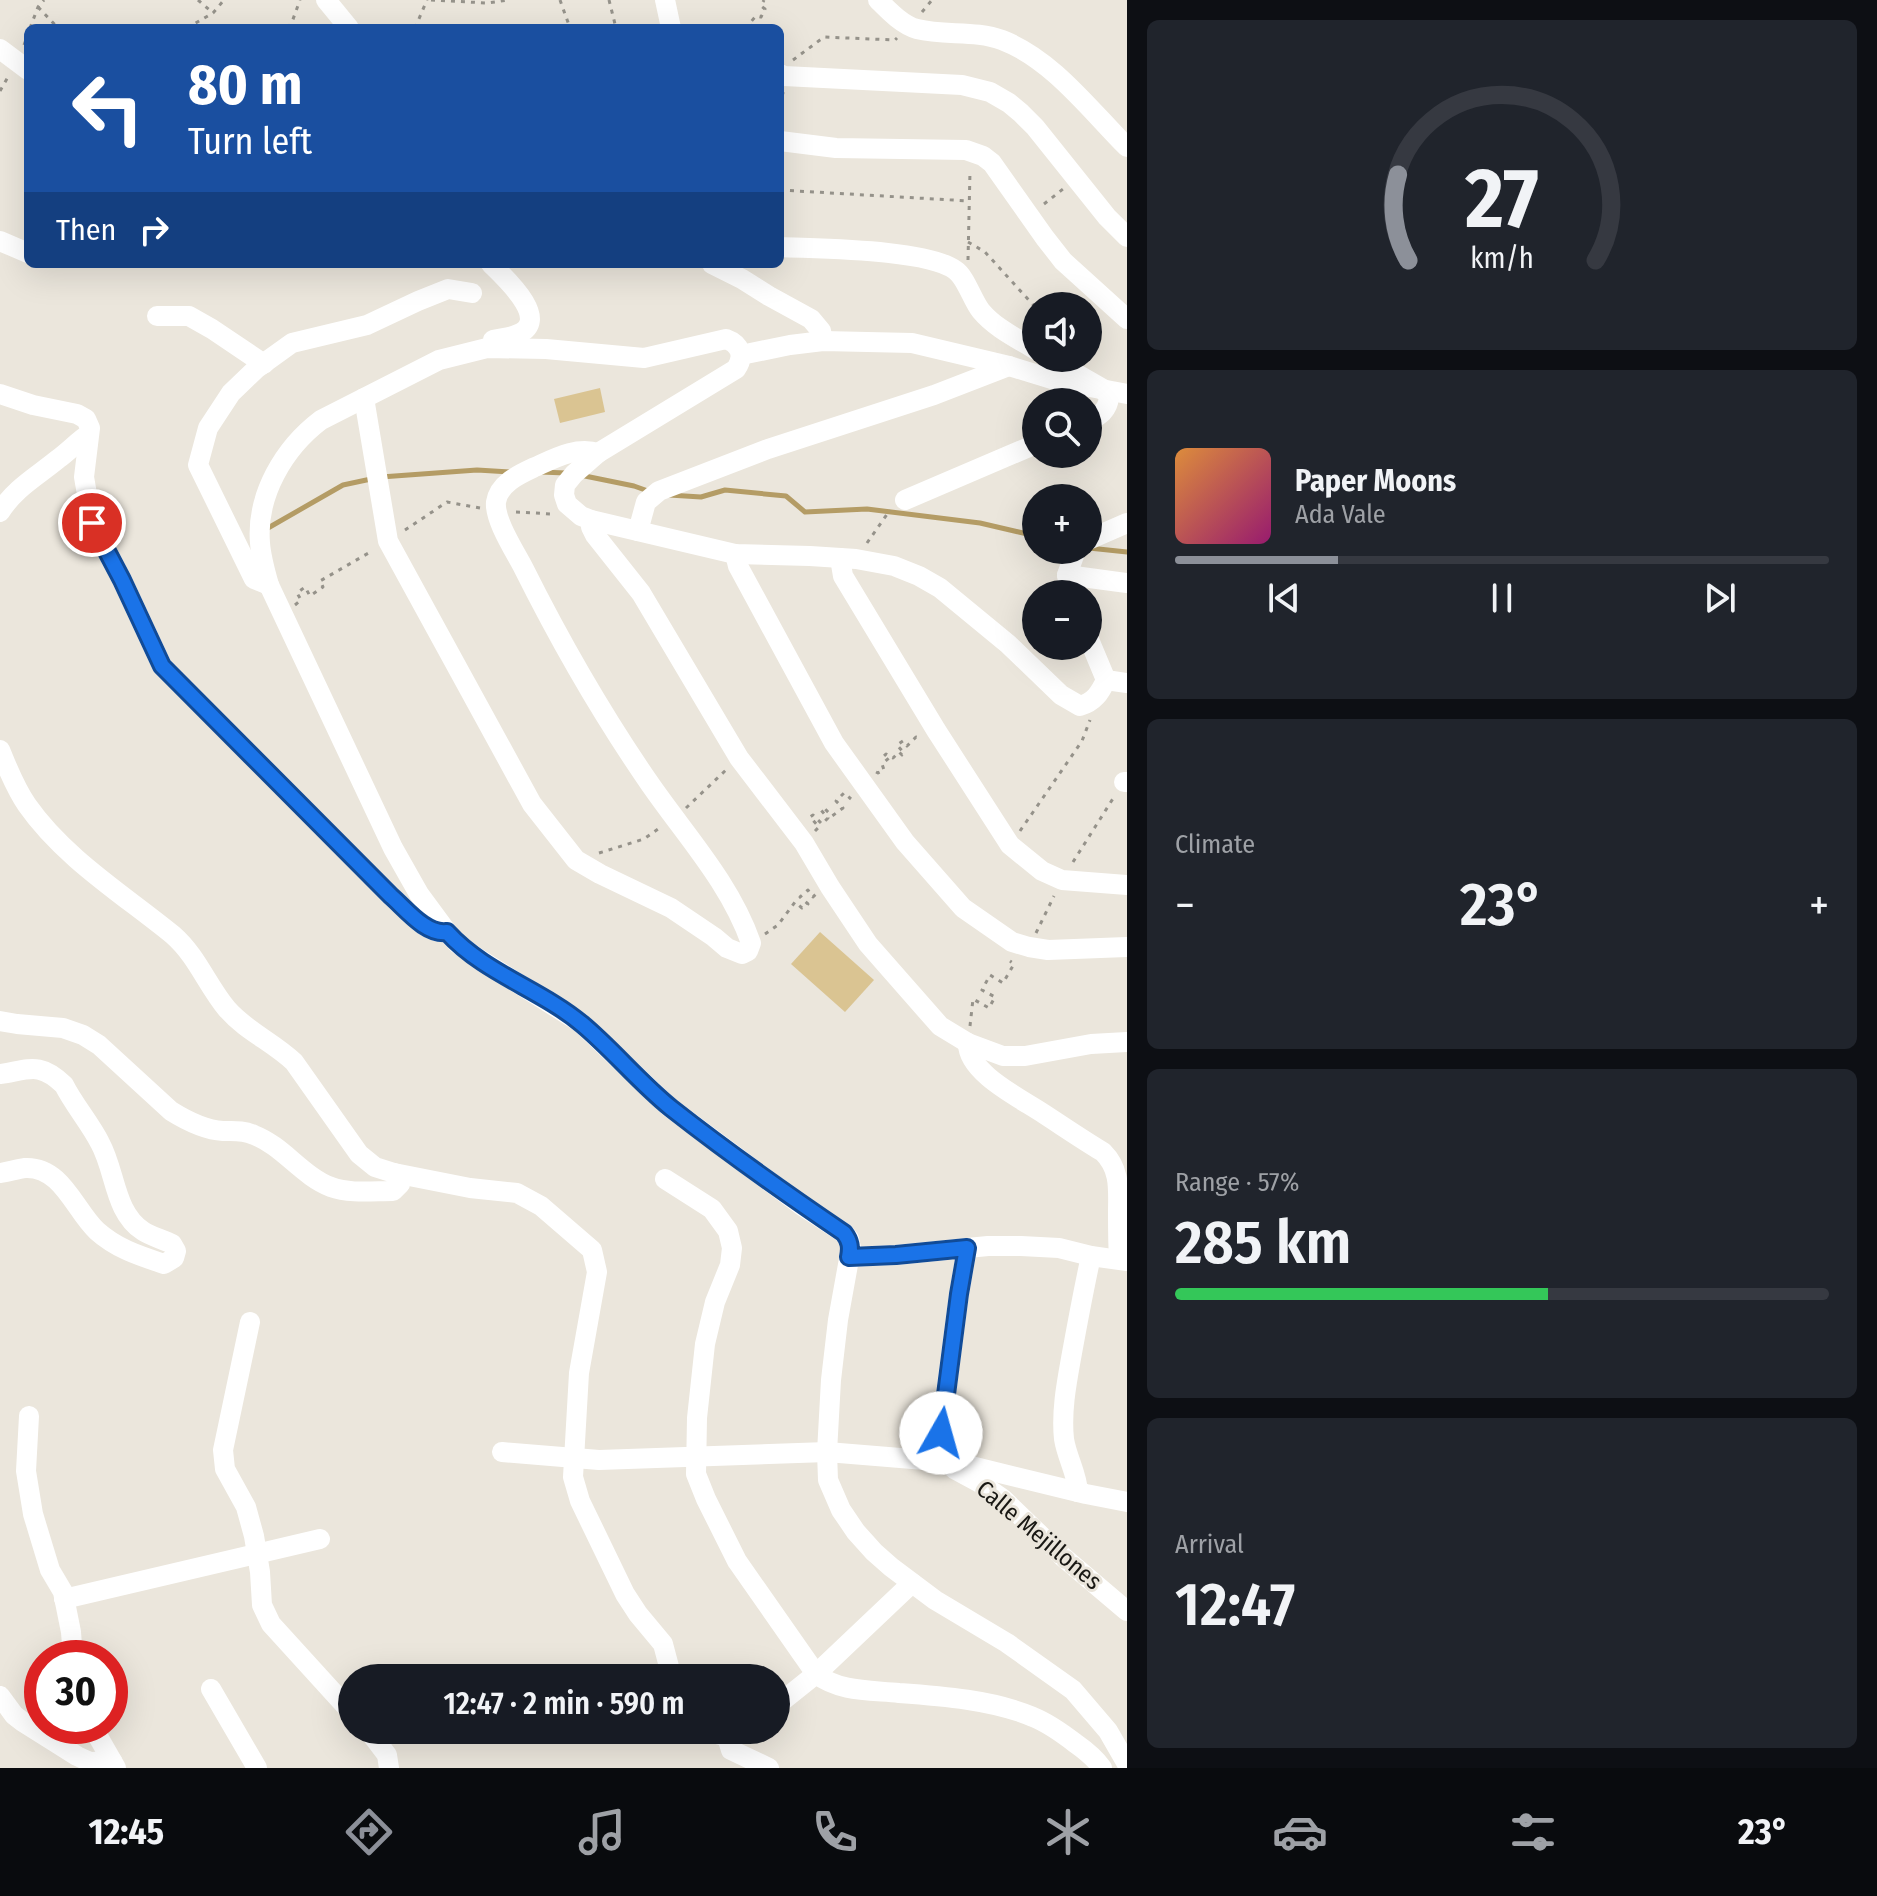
<!DOCTYPE html>
<html lang="en">
<head>
<meta charset="utf-8">
<style>
  body { margin:0; font-family:"Fira Sans Condensed",sans-serif; background:#20242c; color:#f1f3f6; height:100vh; display:flex; flex-direction:column; font-size:30px; white-space:nowrap }
  * { box-sizing:border-box; margin:0 }
  p { font-size:26px; color:#9ea1a6 }
  .icon { flex:none; width:44px; height:44px; fill:none; stroke:currentColor; stroke-width:2; stroke-linecap:round; stroke-linejoin:round }
  .map { position:relative; flex:1; overflow:hidden }
  .details { display:flex; flex-direction:column; gap:20px; padding:20px; background:#0d0f14; width:750px }
  .details>* { flex:none }
  .top-card { position:absolute; left:24px; top:24px; width:760px; height:244px; border-radius:12px; box-shadow:0 8px 32px #0002; background:#1a4fa0; color:#fff; overflow:hidden }
  .buttons { position:absolute; left:1022px; top:292px; display:grid; gap:16px }
  .buttons a { display:grid; place-items:center; width:80px; height:80px; border-radius:50%; background:#171b24; box-shadow:0 8px 32px #0002; font-size:40px }
  .speed { position:absolute; left:24px; top:1640px; display:flex; gap:16px; font-size:40px; font-weight:700; text-align:center }
  .speed>* { display:grid; place-content:center; width:104px; height:104px; border-radius:50%; background:#171b24; box-shadow:0 8px 32px #0002; line-height:1 }
  .speed .limit { border:12px solid #d22; background:#fff; color:#111 }
  .pin { position:absolute; display:grid; place-items:center; width:68px; height:68px; color:#fff; margin:-34px; border:4px solid #fff; border-radius:50%; box-shadow:0 2px 8px #0007 }
  .me { position:absolute; width:88px; margin:-44px; rotate:7deg; stroke-linejoin:round; filter:drop-shadow(0 0 6px #0008) }
  .turn { display:flex; align-items:center; gap:28px; height:168px; padding:0 32px; font-size:36px }
  .turn .icon { width:104px; height:104px; stroke-width:2.5 }
  .turn b { display:block; font-size:56px; line-height:68px }
  .then { display:flex; align-items:center; height:76px; padding:0 32px; background:#0003; gap:16px; font-size:30px }
  .big { font-size:60px; font-weight:600; line-height:1.1 }
  .details .card { flex:1; display:flex; flex-direction:column; justify-content:center; gap:12px; min-width:0; padding:0 28px; border-radius:12px; background:#20242c }
  .details .dial { align-items:center; gap:0 }
  .dial svg { height:208px; overflow:visible; fill:none; stroke:#363941; stroke-width:7; stroke-linecap:round; text-anchor:middle }
  .dial text { fill:#f1f3f6; stroke:none }
  .song { display:flex; align-items:center; gap:24px }
  .cover { width:96px; height:96px; border-radius:12px; background:linear-gradient(135deg,hsl(30 70% 55%),hsl(320 70% 35%)) }
  .played { height:8px; border-radius:4px; background:linear-gradient(90deg,#8c9099 25%,#363941 25%) }
  .keys { display:flex; justify-content:space-around; direction:ltr }
  .heat { display:flex; justify-content:space-between; align-items:center; font-size:44px; direction:ltr }
  .charge { height:12px; border-radius:6px; background:linear-gradient(90deg,#34c759 57%,#363941 0) }
  .trip { position:absolute; left:338px; top:1664px; width:452px; height:80px; border-radius:40px; background:#171b24; box-shadow:0 8px 32px #0002; font-weight:600; line-height:80px; text-align:center }
  .tabs { display:flex; height:128px; justify-content:space-around; align-items:center; background:#090b0e; color:#9ea1a6 }
  .tabs .icon { width:56px; height:56px }
  .tabs .active { color:#8c9099 }
  .tabs b { font-size:36px; color:#f1f3f6 }
  main { display:flex; flex:1; min-height:0 }
  .map>svg:first-child { display:block }
  .green { fill:#dac492 }
  .lines { fill:none; stroke-linecap:round; stroke-linejoin:round }
  .stream { stroke:#b49c65; stroke-width:5 }
  .path { stroke:#95928a; stroke-width:3; stroke-dasharray:4 6; stroke-linecap:butt }
  .minor { stroke:#fff; stroke-width:20 }
  .route-casing { stroke:#114b97; stroke-width:20 }
  .route { stroke:#1a73e8; stroke-width:14 }
  .labels { text-anchor:middle; stroke-width:6; stroke-linejoin:round; paint-order:stroke }
  .street-label { font-size:24px; fill:#191814; stroke:#ebe6dc }
</style>
</head>
<body>
<main>
<div class="map">
<svg width="1127" height="1768" viewBox="0 0 1127 1768">
  <rect width="100%" height="100%" fill="#ebe6dc"/>
  <g class="green">
    <path d="M 600,388 L 605,412 L 560,423 L 554,399 Z"/>
    <path d="M 820,932 L 874,980 L 845,1012 L 791,964 Z"/>
  </g>
  <g class="lines">
    <g class="stream">
      <path d="M 540,472 L 566,473"/>
      <path d="M 580,475 L 634,486 L 648,491"/>
      <path d="M 381,477 L 477,470 L 510,472"/>
      <path d="M 669,495 L 701,497 L 725,490 L 786,496 L 805,512 L 867,509 L 980,523 L 1036,536"/>
      <path d="M 268,528 L 343,485 L 371,479"/>
      <path d="M 1089,548 L 1127,552"/>
    </g>
    <g class="path">
      <path d="M 198,0 L 213,13"/>
      <path d="M 431,0 L 487,3 L 509,0"/>
      <path d="M 560,0 L 570,28"/>
      <path d="M 609,0 L 616,28"/>
      <path d="M 38,7 L 58,28"/>
      <path d="M 922,12 L 932,0"/>
      <path d="M 30,28 L 38,7 L 44,0"/>
      <path d="M 187,28 L 213,13 L 224,0"/>
      <path d="M 288,28 L 292,22 L 300,0"/>
      <path d="M 415,28 L 427,0"/>
      <path d="M 751,28 L 752,26 L 749,24 L 756,16 L 761,17 L 765,9 L 761,6 L 764,0"/>
      <path d="M 24,45 L 28,34"/>
      <path d="M 793,60 L 824,37 L 895,40 L 897,38"/>
      <path d="M 0,91 L 8,77"/>
      <path d="M 780,124 L 783,92"/>
      <path d="M 780,190 L 969,201"/>
      <path d="M 1044,204 L 1063,189"/>
      <path d="M 968,242 L 985,252 L 1036,308"/>
      <path d="M 968,260 L 970,171"/>
      <path d="M 516,512 L 552,514"/>
      <path d="M 405,530 L 447,502 L 480,508"/>
      <path d="M 867,543 L 890,510"/>
      <path d="M 295,605 L 301,600 L 297,593 L 305,587 L 310,596 L 323,587 L 320,581 L 372,551"/>
      <path d="M 876,772 L 878,773 L 884,770 L 882,764 L 889,758 L 884,756 L 886,754 L 893,758 L 899,752 L 902,755 L 904,753 L 897,745 L 903,741 L 907,746 L 916,737 L 920,738"/>
      <path d="M 686,808 L 727,769"/>
      <path d="M 815,831 L 819,827 L 810,817 L 813,815 L 822,824 L 828,818 L 821,810 L 824,808 L 832,816 L 843,808 L 836,801 L 844,793 L 851,799"/>
      <path d="M 1020,831 L 1082,741 L 1090,720"/>
      <path d="M 599,853 L 644,839 L 661,827"/>
      <path d="M 1073,862 L 1114,797"/>
      <path d="M 1036,933 L 1054,896"/>
      <path d="M 765,934 L 778,925 L 795,902 L 802,908 L 808,904 L 800,897 L 808,890 L 813,897 L 816,894"/>
      <path d="M 970,1026 L 973,999 L 989,1008 L 995,997 L 982,990 L 990,975 L 1003,983 L 1014,964 L 1010,961"/>
    </g>
    <g class="minor">
      <path d="M 326,0 L 349,28"/>
      <path d="M 665,0 L 671,28"/>
      <path d="M 878,0 C 888,10 902,25 917,29 C 945,36 975,30 1002,40 C 1052,59 1090,110 1127,147"/>
      <path d="M 0,49 L 28,70"/>
      <path d="M 780,74 L 784,76 L 962,85 L 990,92 L 1009,103 L 1021,113 L 1035,127 L 1107,217 L 1127,237"/>
      <path d="M 780,141 L 836,148 L 966,150 L 983,156 L 992,163 L 1045,238 L 1063,261 L 1127,319"/>
      <path d="M 0,241 L 28,253"/>
      <path d="M 780,247 C 819,249 926,249 955,270 C 966,277 972,300 981,311 C 995,328 1018,339 1036,350"/>
      <path d="M 491,264 C 504,277 552,320 518,334 C 510,338 501,338 493,340"/>
      <path d="M 712,264 L 742,279 L 769,296 L 811,319 L 821,331 L 823,341"/>
      <path d="M 157,316 L 189,316 L 212,329 L 264,364"/>
      <path d="M 741,355 L 790,345 L 823,341 L 912,343 L 1009,366 L 1058,381 L 1127,394"/>
      <path d="M 1049,358 L 1103,389 L 1109,397 C 1108,410 1100,416 1088,421"/>
      <path d="M 0,394 L 33,405 L 77,414 L 86,419 L 90,428 L 84,477 L 92,523 L 122,580 L 162,666 L 391,896 C 406,909 426,935 447,932"/>
      <path d="M 364,398 L 388,541 L 532,804 L 576,860 L 600,874 L 671,908 L 714,937 L 727,948 L 742,954 L 748,951 L 751,943 C 730,883 686,836 650,784 C 603,716 561,643 524,569 C 516,553 494,520 496,502 C 499,483 520,474 535,467 C 555,458 577,446 598,453"/>
      <path d="M 905,500 L 1036,444"/>
      <path d="M 0,512 C 15,488 36,477 58,459 C 69,451 78,441 89,434"/>
      <path d="M 591,520 L 591,527 L 595,535 L 641,593 L 739,758 L 804,843 L 830,887 L 868,944 L 940,1026 L 968,1043 L 1003,1056 L 1025,1056 L 1091,1044 L 1127,1042"/>
      <path d="M 638,531 L 646,502 L 659,491 L 768,449 L 934,395 L 1009,366"/>
      <path d="M 1088,540 L 1127,523"/>
      <path d="M 735,554 L 738,566 L 834,743 L 905,842 L 963,908 L 1012,942 L 1029,947 L 1048,950 L 1127,947"/>
      <path d="M 840,558 L 843,576 L 936,730 L 1010,845 L 1042,871 L 1062,880 L 1127,885"/>
      <path d="M 1067,575 L 1127,583"/>
      <path d="M 269,585 L 254,579 L 198,465 L 208,428 L 231,393 L 256,369 L 292,343 L 367,325 L 418,301 L 448,289 L 472,293"/>
      <path d="M 1070,594 L 1067,575 L 1076,550"/>
      <path d="M 1088,637 L 1106,680 C 1100,693 1094,702 1080,706 L 1061,695 L 1008,644 L 940,588 L 919,576 L 894,566 L 856,559 L 810,556 L 735,554 L 591,520 L 581,516 L 567,504 L 564,495 L 565,485 L 574,474 L 598,453 L 736,369 C 745,356 740,344 726,339 L 644,358 L 546,349 L 487,348 L 439,360 L 321,420 C 284,448 256,495 260,543 C 261,557 265,571 269,585 L 393,848 L 419,894 L 447,932 L 458,944 L 476,957 L 581,1023 L 668,1106 L 801,1205 L 844,1233 L 849,1239 L 851,1248 L 838,1320 L 831,1380 L 827,1452 L 828,1480 L 841,1510 L 856,1532 L 874,1552 L 891,1567 L 935,1600 L 1007,1643 L 1073,1690 L 1108,1731 L 1127,1764"/>
      <path d="M 1106,680 L 1127,683"/>
      <path d="M 0,750 C 8,769 15,788 27,805 C 64,858 124,895 173,935 C 197,956 207,985 227,1009 C 246,1031 273,1042 294,1062 L 359,1154 L 375,1167 L 397,1174 L 400,1184 L 393,1191 C 373,1191 350,1194 331,1187 C 302,1176 283,1146 254,1135 C 244,1130 234,1131 223,1131 C 205,1130 187,1121 171,1111 L 99,1045 L 83,1035 L 63,1028 L 17,1024 L 0,1021"/>
      <path d="M 1124,782 L 1127,782"/>
      <path d="M 968,1043 C 967,1073 1022,1099 1044,1114 C 1064,1127 1083,1140 1103,1152 C 1121,1170 1118,1190 1118,1213 C 1118,1228 1118,1243 1119,1259"/>
      <path d="M 0,1074 C 29,1070 39,1061 64,1085 C 74,1105 90,1123 100,1143 C 116,1172 114,1212 143,1231 C 152,1237 163,1239 172,1244 L 176,1251 L 174,1258 L 164,1264 C 140,1256 117,1249 97,1231 C 75,1211 62,1166 25,1168 C 17,1169 8,1172 0,1173"/>
      <path d="M 394,1173 L 470,1188 L 517,1193 L 541,1206 L 592,1250 L 597,1272 L 579,1373 L 573,1477 L 580,1501 L 625,1594 L 638,1614 L 663,1644 L 672,1678"/>
      <path d="M 665,1179 L 712,1209 L 728,1231 L 732,1248 L 730,1265 L 715,1302 L 705,1344 L 697,1418 L 696,1474 L 706,1499 L 737,1561 L 816,1674 C 840,1692 869,1690 899,1693 C 941,1696 994,1700 1033,1717 C 1048,1723 1062,1733 1075,1743 C 1085,1750 1095,1758 1102,1768"/>
      <path d="M 849,1257 L 896,1255 L 988,1246 L 1021,1246 L 1059,1248 L 1091,1256 L 1127,1261"/>
      <path d="M 250,1322 L 223,1450 L 225,1469 L 246,1507 L 254,1536 L 260,1572 L 262,1605 L 271,1624 L 352,1713"/>
      <path d="M 29,1416 L 26,1471 L 33,1514 L 50,1570 L 63,1592 L 71,1632 L 73,1658"/>
      <path d="M 502,1452 L 599,1460 L 827,1452 L 937,1461 L 967,1465 L 1086,1494 L 1127,1502"/>
      <path d="M 937,1461 L 959,1294 L 967,1248"/>
      <path d="M 954,1469 L 980,1483 L 1003,1499 L 1062,1556 L 1127,1611"/>
      <path d="M 1078,1492 C 1077,1473 1067,1458 1064,1439 C 1061,1410 1067,1381 1072,1353 C 1078,1320 1084,1288 1091,1256"/>
      <path d="M 64,1599 L 320,1539"/>
      <path d="M 211,1689 L 257,1768"/>
      <path d="M 0,1696 L 14,1715 L 23,1722 L 77,1756 L 90,1762 L 112,1761"/>
      <path d="M 776,1706 L 816,1674 L 912,1583"/>
      <path d="M 92,1726 L 116,1768"/>
      <path d="M 368,1730 L 387,1755 L 389,1768"/>
      <path d="M 711,1730 C 723,1739 732,1738 744,1730"/>
      <path d="M 727,1737 L 731,1750 L 769,1768"/>
    </g>
  </g>
  <g class="lines">
    <g class="route-casing">
      <path id="route" d="M 92,523 L 122,580 L 162,666 L 391,896 C 406,909 426,935 447,932 C 484,973 540,989 582,1024 C 613,1050 639,1082 671,1108 C 727,1152 785,1193 844,1233 C 850,1241 851,1247 849,1257 L 896,1255 L 967,1248 L 959,1294 L 941,1433"/>
    </g>
    <use href="#route" class="route"/>
  </g>
  <g class="labels">
    <g class="street-label">
      <text transform="translate(1039 1535) rotate(40)" y="8">Calle Mejillones</text>
    </g>
  </g>
</svg>
<div class="buttons">
<a><svg class="icon" aria-label="sound" viewBox="0 0 24 24"><path d="M4 9h4l5-4v14l-5-4H4zM17 9q2 3 0 6"/></svg></a>
<a><svg class="icon" aria-label="search" viewBox="0 0 24 24"><circle cx="10" cy="10" r="6"/><path d="M15 15l6 6"/></svg></a>
<a>+</a>
<a>−</a>
</div>
<div class="speed"><div class="limit">30</div></div>
<div class="pin" style="left:92px;top:523px;background:#d93025"><svg class="icon" aria-label="arrive" viewBox="0 0 24 24"><path d="M6 21V4h12l-3 4 3 4H6"/></svg></div>
<svg class="me" style="left:941px;top:1433px" viewBox="-20 -20 40 40"><circle r="19" fill="#fff"/><path d="M0-13L10 11 0 6-10 11z" fill="#1a73e8"/></svg>
<div class="trip">12:47 · 2 min · 590 m</div>
<div class="top-card">
<div class="turn"><svg class="icon" aria-label="left" viewBox="0 0 24 24"><path d="M17 20v-9H6M10 6l-5 5 5 5"/></svg><div><b>80 m</b>Turn left</div></div>
<div class="then">Then<svg class="icon" aria-label="right" viewBox="0 0 24 24"><path d="M7 20v-9h11M14 6l5 5-5 5"/></svg></div>
</div>
</div>
<section class="details">
<div class="card dial"><svg viewBox="0 0 100 80">
<path d="M14 69A42 42 0 1 1 86 69"/>
<path d="M14 69A42 42 0 0 1 10 36" stroke="#8c9099"/>
<text x="50" y="56" font-size="32" font-weight="700">27</text>
<text x="50" y="72" font-size="11">km/h</text>
</svg></div>
<div class="card">
<div class="song"><i class="cover"></i><div><b>Paper Moons</b><p>Ada Vale</p></div></div>
<div class="played"></div>
<div class="keys"><svg class="icon" aria-label="previous" viewBox="0 0 24 24"><path d="M18 5L8 12l10 7zM5 5v14"/></svg><svg class="icon" aria-label="pause" viewBox="0 0 24 24"><path d="M8 5v14M16 5v14"/></svg><svg class="icon" aria-label="next" viewBox="0 0 24 24"><path d="M6 5l10 7-10 7zM19 5v14"/></svg></div>
</div>
<div class="card"><p>Climate</p>
<div class="heat"><a>−</a><b class="big">23°</b><a>+</a></div>
</div>
<div class="card"><p>Range · 57%</p><b class="big">285 km</b><div class="charge"></div></div>
<div class="card"><p>Arrival</p><b class="big">12:47</b></div>
</section>
</main>
<nav class="tabs">
<b>12:45</b>
<svg class="icon active" aria-label="directions" viewBox="0 0 24 24"><path d="M12 3l9 9-9 9-9-9zM9 14v-3h6M13 9l2 2-2 2"/></svg>
<svg class="icon" aria-label="music" viewBox="0 0 24 24"><path d="M9 18V5l10-2v13"/><circle cx="6" cy="18" r="3"/><circle cx="16" cy="16" r="3"/></svg>
<svg class="icon" aria-label="phone" viewBox="0 0 24 24"><path d="M5 4h4l2 5-3 2q2 4 5 5l2-3 5 2v4C11 20 4 13 5 4z"/></svg>
<svg class="icon" aria-label="climate" viewBox="0 0 24 24"><path d="M12 3v18M4 7l16 10M4 17L20 7"/></svg>
<svg class="icon" aria-label="car" viewBox="0 0 24 24"><path d="M5 17H2v-5l4-1 3-4h7l3 4 3 1v5h-3M9 17h6M6 11h13"/><circle cx="7" cy="17" r="2"/><circle cx="17" cy="17" r="2"/></svg>
<svg class="icon" aria-label="filters" viewBox="0 0 24 24"><path d="M4 7h16M4 17h16"/><circle cx="9" cy="7" r="2"/><circle cx="15" cy="17" r="2"/></svg>
<b>23°</b>
</nav>
</body>
</html>
